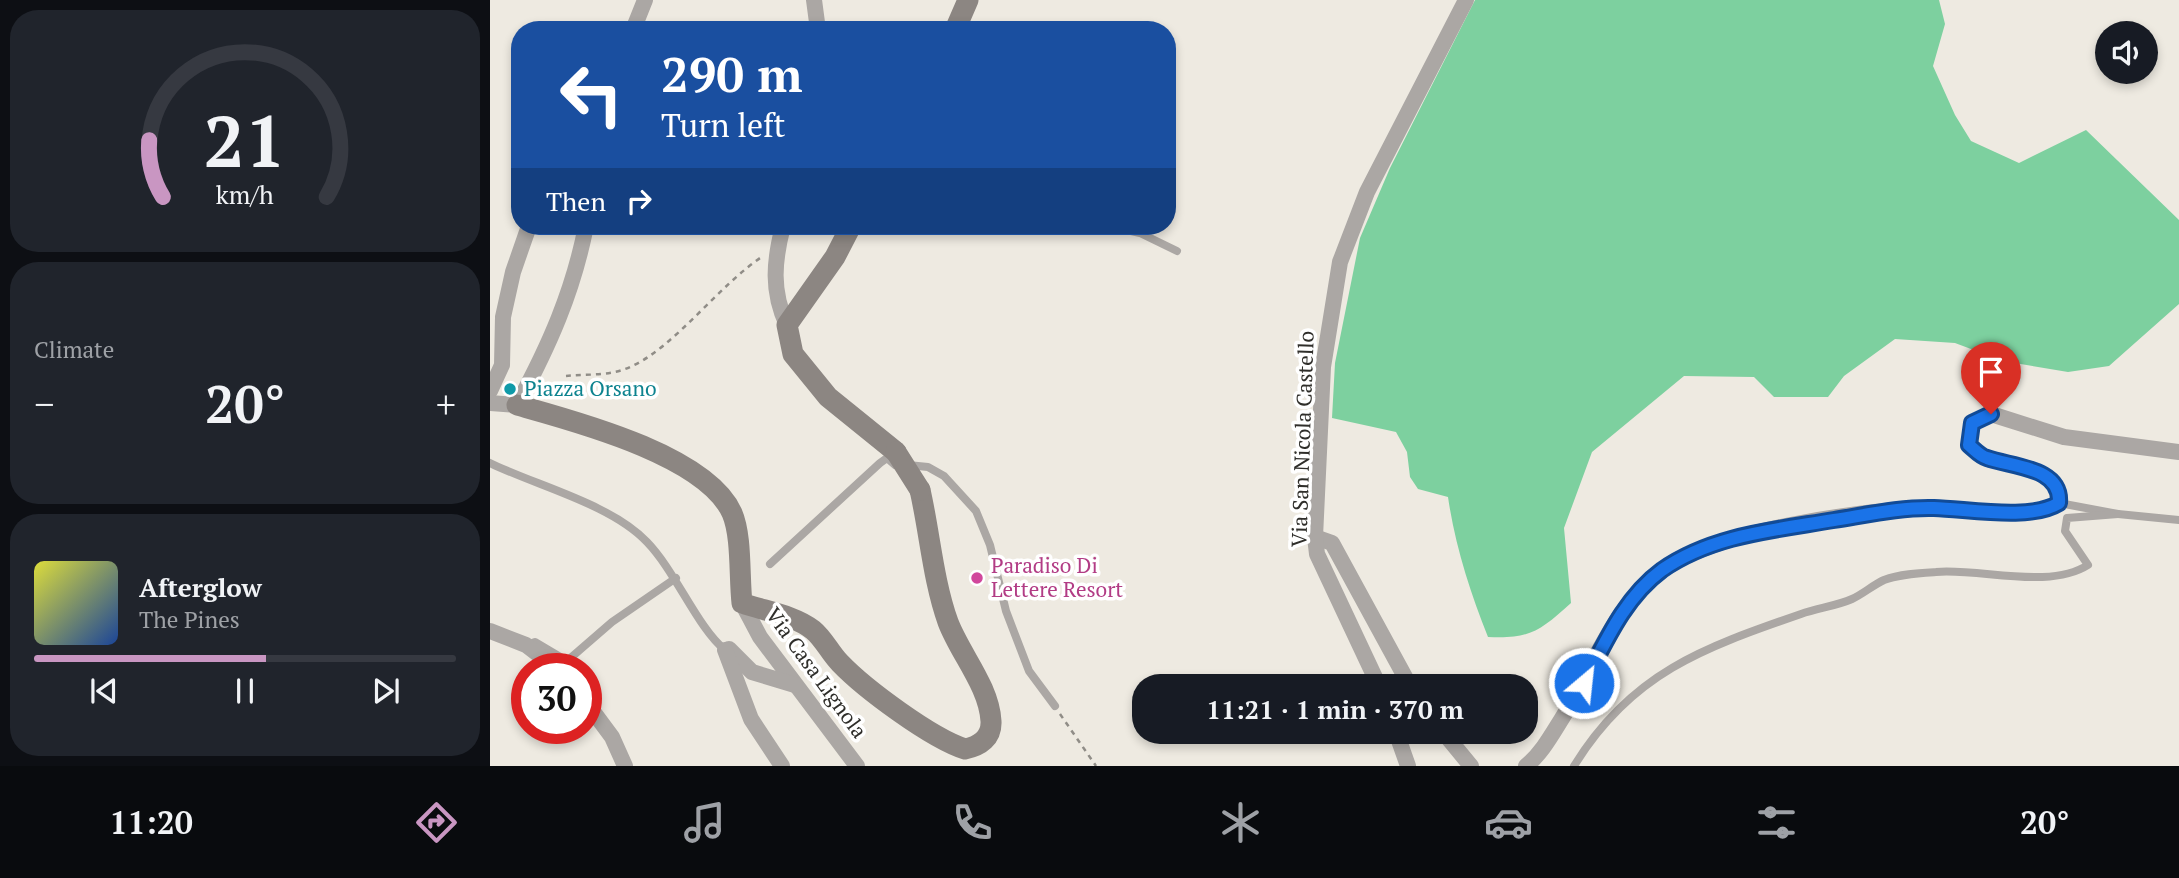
<!DOCTYPE html>
<html lang="en">
<head>
<meta charset="utf-8">
<style>
  body { margin:0; font-family:"PT Serif",serif; background:#20242c; color:#f1f3f6; height:100vh; display:flex; flex-direction:column; font-size:26px; white-space:nowrap }
  * { box-sizing:border-box; margin:0 }
  p { font-size:23px; color:#9ea1a6 }
  .icon { flex:none; width:38px; height:38px; fill:none; stroke:currentColor; stroke-width:2; stroke-linecap:round; stroke-linejoin:round }
  .map { position:relative; flex:1; overflow:hidden }
  .panel { display:flex; flex-direction:column; gap:10px; padding:10px; background:#0d0f14; width:490px }
  .panel>* { flex:none }
  .guide { position:absolute; left:21px; top:21px; width:665px; height:214px; border-radius:28px; box-shadow:0 4px 10px #0003; background:#1a4fa0; color:#fff; overflow:hidden }
  .buttons { position:absolute; left:1605px; top:21px; display:grid; gap:14px }
  .buttons a { display:grid; place-items:center; width:63px; height:63px; border-radius:50%; background:#171b24; box-shadow:0 4px 10px #0003; font-size:35px }
  .speed { position:absolute; left:21px; top:653px; display:flex; gap:14px; font-size:35px; font-weight:700; text-align:center }
  .speed>* { display:grid; place-content:center; width:91px; height:91px; border-radius:50%; background:#171b24; box-shadow:0 4px 10px #0003; line-height:1 }
  .speed .limit { border:10px solid #d22; background:#fff; color:#111 }
  .pin { position:absolute; display:grid; place-items:center; width:60px; height:60px; color:#fff; margin:-72px -30px; border-radius:50% 50% 50% 0; rotate:-45deg; box-shadow:0 0 7px #0007 }
  .pin .icon { rotate:45deg }
  .me { position:absolute; width:77px; margin:-38px; rotate:28deg; stroke-linejoin:round; filter:drop-shadow(0 0 5px #0008) }
  .turn { display:flex; align-items:center; gap:24px; height:147px; padding:0 35px; font-size:32px }
  .turn .icon { width:91px; height:91px; stroke-width:2.5 }
  .turn b { display:block; font-size:49px; line-height:60px }
  .then { display:flex; align-items:center; height:66px; padding:0 35px; background:#0003; gap:14px; font-size:26px }
  .big { font-size:52px; font-weight:700; line-height:1.1 }
  .panel .tile { flex:1; display:flex; flex-direction:column; justify-content:center; gap:10px; min-width:0; padding:0 24px; border-radius:28px; background:#20242c }
  .panel .dial { align-items:center; gap:0 }
  .dial svg { height:182px; overflow:visible; fill:none; stroke:#363941; stroke-width:7; stroke-linecap:round; text-anchor:middle }
  .dial text { fill:#f1f3f6; stroke:none }
  .song { display:flex; align-items:center; gap:21px }
  .cover { width:84px; height:84px; border-radius:10px; background:linear-gradient(135deg,hsl(60 70% 55%),hsl(220 70% 35%)) }
  .played { height:7px; border-radius:4px; background:linear-gradient(90deg,#c996c2 55%,#363941 55%) }
  .keys { display:flex; justify-content:space-around; direction:ltr }
  .heat { display:flex; justify-content:space-between; align-items:center; font-size:38px; direction:ltr }
  .trip { position:absolute; left:642px; top:674px; width:406px; height:70px; border-radius:28px; background:#171b24; box-shadow:0 4px 10px #0003; font-weight:700; line-height:70px; text-align:center }
  .dock { display:flex; height:112px; justify-content:space-around; align-items:center; background:#090b0e; color:#9ea1a6 }
  .dock .icon { width:49px; height:49px }
  .dock .selected { color:#c996c2 }
  .dock b { font-size:32px; color:#f1f3f6 }
  main { display:flex; flex:1; min-height:0 }
  .map>svg:first-child { display:block }
  .green { fill:#7dd09f }
  .lines { fill:none; stroke-linecap:round; stroke-linejoin:round }
  .path { stroke:#908d87; stroke-width:2.5; stroke-dasharray:5 5; stroke-linecap:butt }
  .lane { stroke:#aba7a4; stroke-width:8 }
  .street { stroke:#aba7a4; stroke-width:16 }
  .secondary { stroke:#8c8682; stroke-width:21 }
  .secondary-bridge { stroke:#8c8682; stroke-width:21 }
  .route-casing { stroke:#114b97; stroke-width:18 }
  .route { stroke:#1a73e8; stroke-width:12 }
  .culture-dot { fill:#0f9aa8; stroke:#fff; stroke-width:2.5 }
  .hotel-dot { fill:#d1479c; stroke:#fff; stroke-width:2.5 }
  .labels { text-anchor:middle; stroke-width:7; stroke-linejoin:round; paint-order:stroke }
  .culture-label { font-size:21px; fill:#0d838f; stroke:#fff; text-anchor:start }
  .street-label { font-size:21px; fill:#2f2e2a; stroke:#fff }
  .hotel-label { font-size:21px; fill:#b23c85; stroke:#fff; text-anchor:start }
</style>
</head>
<body>
<main>
<section class="panel">
<div class="tile dial"><svg viewBox="0 0 100 80">
<path d="M14 69A42 42 0 1 1 86 69"/>
<path d="M14 69A42 42 0 0 1 8 44" stroke="#c996c2"/>
<text x="50" y="56" font-size="32" font-weight="700">21</text>
<text x="50" y="72" font-size="11">km/h</text>
</svg></div>
<div class="tile"><p>Climate</p>
<div class="heat"><a>−</a><b class="big">20°</b><a>+</a></div>
</div>
<div class="tile">
<div class="song"><i class="cover"></i><div><b>Afterglow</b><p>The Pines</p></div></div>
<div class="played"></div>
<div class="keys"><svg class="icon" aria-label="previous" viewBox="0 0 24 24"><path d="M18 5L8 12l10 7zM5 5v14"/></svg><svg class="icon" aria-label="pause" viewBox="0 0 24 24"><path d="M8 5v14M16 5v14"/></svg><svg class="icon" aria-label="next" viewBox="0 0 24 24"><path d="M6 5l10 7-10 7zM19 5v14"/></svg></div>
</div>
</section>
<div class="map">
<svg width="1689" height="766" viewBox="0 0 1689 766">
  <rect width="100%" height="100%" fill="#eeeae1"/>
  <path class="green" d="M 985,0 L 1449,0 L 1455,24 L 1443,66 L 1465,115 L 1481,141 L 1529,163 L 1596,130 L 1689,220 L 1689,304 L 1619,366 L 1578,372 L 1513,361 L 1465,343 L 1405,339 L 1354,376 L 1338,397 L 1284,397 L 1264,377 L 1194,376 L 1102,452 L 1074,528 L 1081,603 C 1050,631 1040,639 998,637 C 980,592 965,545 958,497 L 928,489 L 920,477 L 917,452 L 906,432 L 842,418 L 845,363 L 870,238 L 900,168 Z"/>
  <g class="lines">
    <g class="path">
      <path d="M 76,376 C 97,374 121,376 140,367 C 184,348 229,285 273,256"/>
      <path d="M 570,714 L 606,766"/>
    </g>
    <g class="lane">
      <path d="M 619,226 L 650,233 L 687,251"/>
      <path d="M 0,463 C 47,486 121,504 157,542 C 186,572 207,627 235,650"/>
      <path d="M 418,465 L 438,467 L 454,476 L 486,511 L 500,545 L 516,611 L 539,671 L 565,706"/>
      <path d="M 1569,503 L 1628,514 L 1689,520"/>
      <path d="M 280,564 L 390,463 L 397,458 L 405,465"/>
      <path d="M 36,645 L 45,642 L 77,661 L 122,622 L 186,578"/>
      <path d="M 1084,766 C 1141,673 1213,648 1311,614 C 1328,608 1346,606 1362,599 C 1373,594 1383,585 1394,580 C 1410,574 1430,573 1446,572 C 1491,568 1559,590 1598,565 L 1575,531 L 1577,518 L 1628,514"/>
    </g>
    <g class="street">
      <path d="M 324,0 L 328,30"/>
      <path d="M 143,30 L 155,0"/>
      <path d="M 293,226 C 284,261 281,291 297,325"/>
      <path d="M 0,391 L 12,365 L 13,317 L 23,272 L 39,226"/>
      <path d="M 0,403 L 27,405 C 59,346 83,292 96,226"/>
      <path d="M 825,537 L 842,543 L 920,686"/>
      <path d="M 252,603 L 270,637 L 367,766"/>
      <path d="M 0,631 L 36,645 L 66,668"/>
      <path d="M 239,649 L 262,672 L 305,685"/>
      <path d="M 235,650 L 261,719 L 292,766"/>
      <path d="M 889,686 L 827,554 L 825,537 L 833,367 L 850,262 L 877,192 L 976,0"/>
      <path d="M 96,702 L 122,737 L 135,766"/>
      <path d="M 906,732 L 918,766"/>
      <path d="M 953,732 L 981,766"/>
      <path d="M 1036,766 C 1051,754 1061,736 1071,720 C 1102,670 1123,607 1171,571 C 1226,530 1369,511 1438,508 C 1476,507 1537,523 1569,503 C 1572,467 1522,467 1497,458 C 1490,456 1485,450 1479,445 L 1482,423 L 1501,414 L 1574,437 L 1689,452"/>
    </g>
    <g class="secondary">
      <path d="M 465,30 L 478,0"/>
      <path d="M 361,226 L 345,257 L 297,325 L 303,354 L 338,397 L 406,452"/>
      <path d="M 27,405 C 84,421 216,455 242,513 C 252,536 249,577 252,603 C 274,611 304,615 323,630 C 334,639 340,653 350,663 C 375,689 441,738 475,749 C 490,746 502,738 501,721 C 499,686 470,654 458,622 C 443,580 440,534 430,490"/>
    </g>
    <path class="secondary-bridge" d="M 406,452 L 430,490"/>
  </g>
  <g class="lines">
    <g class="route-casing">
      <path id="route" d="M 1094,683 C 1115,643 1134,598 1172,570 C 1222,535 1285,530 1344,520 C 1376,515 1411,507 1444,508 C 1479,509 1540,521 1569,503 C 1572,467 1522,467 1497,458 C 1490,456 1485,450 1479,445 L 1482,423 L 1501,414"/>
    </g>
    <use href="#route" class="route"/>
  </g>
  <circle class="culture-dot" cx="20" cy="389" r="7"/>
  <circle class="hotel-dot" cx="487" cy="578" r="7"/>
  <g class="labels">
    <g class="culture-label">
      <text x="34" y="396">Piazza Orsano</text>
    </g>
    <g class="street-label">
      <text transform="translate(813 439) rotate(-88)" y="7">Via San Nicola Castello</text>
      <text transform="translate(326 673) rotate(54)" y="7">Via Casa Lignola</text>
    </g>
    <g class="hotel-label">
      <text x="501" y="573">Paradiso Di<tspan x="501" dy="24">Lettere Resort</tspan></text>
    </g>
  </g>
</svg>
<div class="buttons">
<a><svg class="icon" aria-label="sound" viewBox="0 0 24 24"><path d="M4 9h4l5-4v14l-5-4H4zM17 9q2 3 0 6"/></svg></a>
</div>
<div class="speed"><div class="limit">30</div></div>
<div class="pin" style="left:1501px;top:414px;background:#d93025"><svg class="icon" aria-label="arrive" viewBox="0 0 24 24"><path d="M6 21V4h12l-3 4 3 4H6"/></svg></div>
<svg class="me" style="left:1094px;top:683px" viewBox="-20 -20 40 40"><circle r="17" fill="#1a73e8" stroke="#fff" stroke-width="3"/><path d="M0-11L8 9 0 5-8 9z" fill="#fff"/></svg>
<div class="trip">11:21 · 1 min · 370 m</div>
<div class="guide">
<div class="turn"><svg class="icon" aria-label="left" viewBox="0 0 24 24"><path d="M17 20v-9H6M10 6l-5 5 5 5"/></svg><div><b>290 m</b>Turn left</div></div>
<div class="then">Then<svg class="icon" aria-label="right" viewBox="0 0 24 24"><path d="M7 20v-9h11M14 6l5 5-5 5"/></svg></div>
</div>
</div>
</main>
<nav class="dock">
<b>11:20</b>
<svg class="icon selected" aria-label="directions" viewBox="0 0 24 24"><path d="M12 3l9 9-9 9-9-9zM9 14v-3h6M13 9l2 2-2 2"/></svg>
<svg class="icon" aria-label="music" viewBox="0 0 24 24"><path d="M9 18V5l10-2v13"/><circle cx="6" cy="18" r="3"/><circle cx="16" cy="16" r="3"/></svg>
<svg class="icon" aria-label="phone" viewBox="0 0 24 24"><path d="M5 4h4l2 5-3 2q2 4 5 5l2-3 5 2v4C11 20 4 13 5 4z"/></svg>
<svg class="icon" aria-label="climate" viewBox="0 0 24 24"><path d="M12 3v18M4 7l16 10M4 17L20 7"/></svg>
<svg class="icon" aria-label="car" viewBox="0 0 24 24"><path d="M5 17H2v-5l4-1 3-4h7l3 4 3 1v5h-3M9 17h6M6 11h13"/><circle cx="7" cy="17" r="2"/><circle cx="17" cy="17" r="2"/></svg>
<svg class="icon" aria-label="filters" viewBox="0 0 24 24"><path d="M4 7h16M4 17h16"/><circle cx="9" cy="7" r="2"/><circle cx="15" cy="17" r="2"/></svg>
<b>20°</b>
</nav>
</body>
</html>
